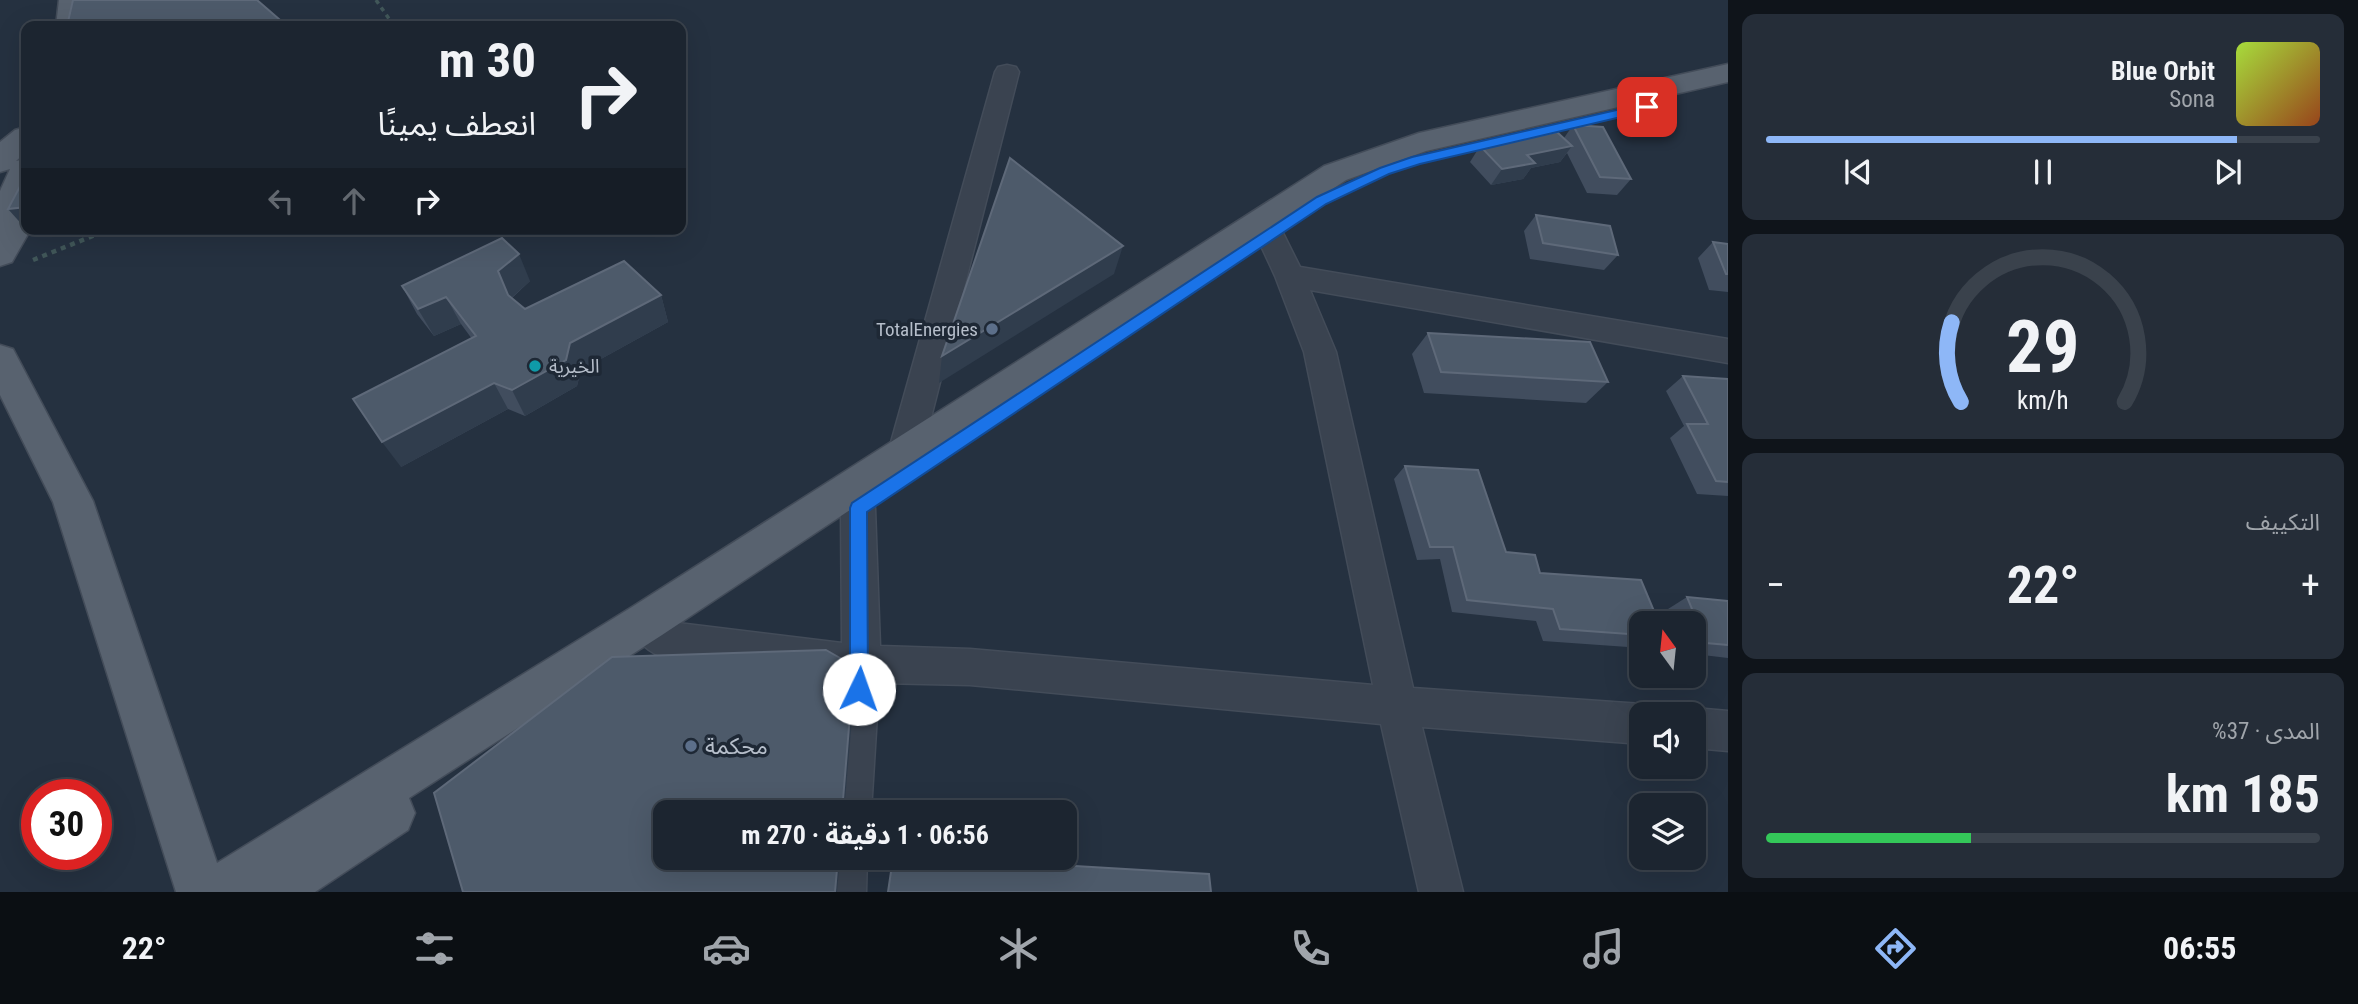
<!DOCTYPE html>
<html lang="ar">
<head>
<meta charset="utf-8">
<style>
  body { margin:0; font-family:"Roboto Condensed","Noto Sans Arabic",sans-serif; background:#252d38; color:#f1f3f6; direction:rtl; height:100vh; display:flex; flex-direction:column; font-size:26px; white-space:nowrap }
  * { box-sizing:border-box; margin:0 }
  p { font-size:23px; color:#a0a5ab }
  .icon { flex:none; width:38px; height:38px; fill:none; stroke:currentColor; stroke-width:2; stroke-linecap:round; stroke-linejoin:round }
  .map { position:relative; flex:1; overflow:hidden; direction:ltr }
  .panel { display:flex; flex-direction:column; gap:14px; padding:14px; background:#0f141a; width:630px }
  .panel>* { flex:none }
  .top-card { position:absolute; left:21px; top:21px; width:665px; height:214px; border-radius:14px; box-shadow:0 7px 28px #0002,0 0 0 2px #3a424c; direction:rtl; background:#1c2530; color:#f1f3f6; overflow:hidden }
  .needle { width:46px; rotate:345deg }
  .fabs { position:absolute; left:1629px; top:611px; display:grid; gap:14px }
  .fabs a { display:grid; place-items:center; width:77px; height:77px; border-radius:14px; background:#1c2530; box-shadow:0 7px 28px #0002,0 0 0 2px #3a424c; font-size:35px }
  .speed { position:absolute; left:21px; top:779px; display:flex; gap:14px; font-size:35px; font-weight:700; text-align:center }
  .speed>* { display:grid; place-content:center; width:91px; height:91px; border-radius:50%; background:#1c2530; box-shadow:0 7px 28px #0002,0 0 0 2px #3a424c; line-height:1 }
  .speed .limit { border:10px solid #d22; background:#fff; color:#111 }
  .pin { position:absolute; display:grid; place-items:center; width:60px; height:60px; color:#fff; margin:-30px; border-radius:14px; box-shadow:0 4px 10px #0006 }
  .me { position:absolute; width:77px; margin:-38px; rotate:3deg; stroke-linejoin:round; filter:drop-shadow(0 0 5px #0008) }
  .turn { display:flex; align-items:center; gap:24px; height:147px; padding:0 35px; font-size:32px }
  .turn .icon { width:91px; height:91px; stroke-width:2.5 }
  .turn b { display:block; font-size:49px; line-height:60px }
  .lanes { display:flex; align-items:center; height:66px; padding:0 35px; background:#0003; justify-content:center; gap:35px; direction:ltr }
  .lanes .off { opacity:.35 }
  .big { font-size:52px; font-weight:700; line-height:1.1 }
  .panel .widget { flex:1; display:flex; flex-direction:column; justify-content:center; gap:10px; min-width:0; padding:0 24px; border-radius:14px; background:#252d38 }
  .panel .dial { align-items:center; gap:0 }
  .dial svg { height:182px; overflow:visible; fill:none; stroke:#3a424c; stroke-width:7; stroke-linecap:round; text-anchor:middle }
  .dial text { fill:#f1f3f6; stroke:none }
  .song { display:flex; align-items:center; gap:21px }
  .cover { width:84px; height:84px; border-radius:10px; background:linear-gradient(135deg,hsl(80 70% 55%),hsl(20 70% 35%)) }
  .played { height:7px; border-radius:4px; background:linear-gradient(90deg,#8eb7f7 85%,#3a424c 85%) }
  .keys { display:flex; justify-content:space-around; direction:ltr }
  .heat { display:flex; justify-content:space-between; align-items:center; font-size:38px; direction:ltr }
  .charge { height:10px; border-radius:5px; background:linear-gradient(90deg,#34c759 37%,#3a424c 0) }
  .trip { position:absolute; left:653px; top:800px; width:424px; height:70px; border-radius:14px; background:#1c2530; box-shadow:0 7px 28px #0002,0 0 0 2px #3a424c; font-weight:700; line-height:70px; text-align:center; direction:rtl }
  .menu { display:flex; height:112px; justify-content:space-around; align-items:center; background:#0b0f13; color:#a0a5ab }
  .menu .icon { width:49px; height:49px }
  .menu .current { color:#8eb7f7 }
  .menu b { font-size:32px; color:#f1f3f6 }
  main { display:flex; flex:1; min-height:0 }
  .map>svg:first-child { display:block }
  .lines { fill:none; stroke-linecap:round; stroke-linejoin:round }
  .minor-casing { stroke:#434c59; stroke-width:3 }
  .major-casing { stroke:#434c59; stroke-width:3 }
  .path-far1 { stroke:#415759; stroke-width:3.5; stroke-dasharray:4.5 4.5; stroke-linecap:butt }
  .path { stroke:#415759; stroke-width:4.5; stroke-dasharray:5 5; stroke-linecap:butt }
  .minor { fill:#3a4350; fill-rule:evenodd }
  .major { fill:#58626f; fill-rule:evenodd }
  .wall { fill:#414d5e }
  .shaded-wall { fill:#303d4d }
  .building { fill:#4d5a6a; stroke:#5e6979; stroke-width:2 }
  .route { fill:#1a73e8; stroke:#114b97; stroke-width:2 }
  .service-dot { fill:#5c6f8a; stroke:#1e2835; stroke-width:2.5 }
  .culture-dot { fill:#0f9aa8; stroke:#1e2835; stroke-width:2.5 }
  .labels { text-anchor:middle; stroke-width:7; stroke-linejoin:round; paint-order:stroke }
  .poi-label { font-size:19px; fill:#b6beca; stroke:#1e2835; text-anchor:end }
  .near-poi-label { font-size:23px; fill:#b6beca; stroke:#1e2835; text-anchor:start }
</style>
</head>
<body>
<main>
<section class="panel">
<div class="widget">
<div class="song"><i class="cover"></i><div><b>Blue Orbit</b><p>Sona</p></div></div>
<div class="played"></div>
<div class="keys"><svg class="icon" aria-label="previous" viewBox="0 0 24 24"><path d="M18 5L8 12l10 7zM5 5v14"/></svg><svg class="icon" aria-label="pause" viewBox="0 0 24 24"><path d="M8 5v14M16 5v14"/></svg><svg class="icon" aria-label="next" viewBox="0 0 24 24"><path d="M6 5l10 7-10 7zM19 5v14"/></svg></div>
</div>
<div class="widget dial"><svg viewBox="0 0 100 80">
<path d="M14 69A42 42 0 1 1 86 69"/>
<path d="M14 69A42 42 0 0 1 10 34" stroke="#8eb7f7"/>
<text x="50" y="56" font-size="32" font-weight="700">29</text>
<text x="50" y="72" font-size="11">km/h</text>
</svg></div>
<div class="widget"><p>التكييف</p>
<div class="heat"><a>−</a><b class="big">22°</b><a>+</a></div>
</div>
<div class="widget"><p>المدى · 37%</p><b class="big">185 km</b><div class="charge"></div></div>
</section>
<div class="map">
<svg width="1728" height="892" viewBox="0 0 1728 892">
  <rect width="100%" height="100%" fill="#253140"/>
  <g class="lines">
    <g class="minor-casing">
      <g id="minor">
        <path d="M 1007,65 L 1016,67 L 1019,72 L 922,453 L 917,463 L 905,467 L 893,463 L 888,453 L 995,72 L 998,67 Z"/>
        <path d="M 1263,210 L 1273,213 L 1300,267 L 1728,339 L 1728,363 L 1310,290 L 1336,352 L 1413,688 L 1642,704 L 1656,710 L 1658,714 L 1642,714 L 1642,744 L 1422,727 L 1463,892 L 1419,892 L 1381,724 L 970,685 L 879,683 L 871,812 L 829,812 L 840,680 L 660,656 C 643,649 636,638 628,621 L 634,609 L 647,604 L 660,609 L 670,622 L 842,643 L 841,511 L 830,491 L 835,481 L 847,476 L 859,481 L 875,508 L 880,646 L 970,649 L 1373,685 L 1304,352 L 1275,276 L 1249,220 L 1253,213 Z"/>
        <path d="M 1694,708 L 1728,711 L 1728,751 L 1694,748 L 1694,714 L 1680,714 Z"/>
        <path d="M 825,858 L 867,858 L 866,892 L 822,892 Z"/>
      </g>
    </g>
    <g class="major-casing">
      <g id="major">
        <path d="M 59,0 L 85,0 L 82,26 L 56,26 Z"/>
        <path d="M 1728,64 L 1728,82 L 1426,151 L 1346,180 L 662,635 L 409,798 L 415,813 L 408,830 L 315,892 L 176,892 L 53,502 L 0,395 L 0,345 L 13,349 L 93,501 L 217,863 L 632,607 L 1324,166 L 1419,133 Z"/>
        <path d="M 26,127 L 26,152 L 16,161 L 26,159 L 26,202 L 20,215 L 28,234 L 12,262 L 0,266 L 0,191 L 10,169 L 0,172 L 0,142 L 15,130 Z"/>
      </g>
    </g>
    <g class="path-far1">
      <path d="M 376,0 L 394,26"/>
      <path d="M 91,236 L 109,229"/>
    </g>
    <path class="path" d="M 33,260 L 95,235"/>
    <use href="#minor" class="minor"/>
    <use href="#major" class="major"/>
  </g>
  <g class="wall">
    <path d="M 1573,125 L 1631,179 L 1617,195 L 1587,193 L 1567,153 L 1560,162 L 1531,168 L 1523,179 L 1491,185 L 1470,162 L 1480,146 L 1564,138 Z"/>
    <path d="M 1536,215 L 1618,255 L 1604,270 L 1530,259 L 1524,231 Z"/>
    <path d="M 1713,242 L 1728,244 L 1728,292 L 1709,290 L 1698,258 Z"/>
    <path d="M 530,281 L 512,298 L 525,309 L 661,295 L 668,322 L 581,370 L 577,386 L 525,416 L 508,409 L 401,467 L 472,339 L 461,324 L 434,336 L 417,314 L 402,286 Z"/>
    <path d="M 1428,333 L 1608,382 L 1586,403 L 1424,393 L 1412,354 Z"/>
    <path d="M 1683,376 L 1728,379 L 1728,496 L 1697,494 L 1670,438 L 1684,426 L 1666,391 Z"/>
    <path d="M 1405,466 L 1506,552 L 1540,573 L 1642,623 L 1642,648 L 1543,641 L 1536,621 L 1452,612 L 1440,559 L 1417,560 L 1394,479 Z"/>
    <path d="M 1687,597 L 1728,601 L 1728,658 L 1694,654 L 1694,623 L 1673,623 L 1668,609 Z"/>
  </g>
  <g class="shaded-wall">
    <path d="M 1572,146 L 1560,162 L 1531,168 L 1523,179 L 1491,185 L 1502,169 L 1527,155 Z"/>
    <path d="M 26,207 L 26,229 L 8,209 Z"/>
    <path d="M 27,229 L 49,229 L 30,232 Z"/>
    <path d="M 1123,246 L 1114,274 L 939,383 L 942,356 Z"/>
    <path d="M 519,254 L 530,281 L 510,299 L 498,271 Z"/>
    <path d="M 661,295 L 668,322 L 581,370 L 577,386 L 525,416 L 512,390 L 570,343 Z"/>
    <path d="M 446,297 L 461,324 L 434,336 L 418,309 Z"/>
    <path d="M 494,383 L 508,409 L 401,467 L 382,442 Z"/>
    <path d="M 854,666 L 855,685 L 844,812 L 842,812 Z"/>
    <path d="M 838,858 L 840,858 L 837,892 L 835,892 Z"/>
  </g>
  <g class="building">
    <path d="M 73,0 L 257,0 L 287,26 L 67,26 Z"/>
    <path d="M 1573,125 L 1603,127 L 1631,179 L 1600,177 Z"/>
    <path d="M 1557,132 L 1572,146 L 1527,155 L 1535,163 L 1502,169 L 1480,146 Z"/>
    <path d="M 1010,158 L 1123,246 L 942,356 Z"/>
    <path d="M 26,175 L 26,207 L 8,209 Z"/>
    <path d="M 1536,215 L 1610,226 L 1618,255 L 1543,243 Z"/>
    <path d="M 502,238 L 519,254 L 498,271 L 508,295 L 525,309 L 624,261 L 661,295 L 570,343 L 566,360 L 512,390 L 494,383 L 382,442 L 353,399 L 476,336 L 446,297 L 418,309 L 402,286 Z"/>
    <path d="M 1713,242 L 1728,244 L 1728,274 L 1726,274 Z"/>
    <path d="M 1428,333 L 1590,342 L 1608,382 L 1441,372 Z"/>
    <path d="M 1683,376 L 1728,379 L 1728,482 L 1716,481 L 1687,424 L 1708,424 Z"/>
    <path d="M 1405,466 L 1478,470 L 1506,552 L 1535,555 L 1540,573 L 1641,580 L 1659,623 L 1642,623 L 1642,635 L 1560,629 L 1553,609 L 1467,600 L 1453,547 L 1430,547 Z"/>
    <path d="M 1687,597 L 1728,601 L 1728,645 L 1706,643 Z"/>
    <path d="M 826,650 L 854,666 L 842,812 L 665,812 L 665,858 L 838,858 L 835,892 L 463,892 L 434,793 L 612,657 Z"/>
    <path d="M 893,858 L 939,858 L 1209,874 L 1211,892 L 888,892 Z"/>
  </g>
  <path class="route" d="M 1647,103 L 1651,104 L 1651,110 L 1420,164 L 1389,174 L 1326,204 L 867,512 L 868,689 L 865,695 L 859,698 L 852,695 L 850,689 L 850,508 L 852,503 L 1317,197 L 1380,168 L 1412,157 Z"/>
  <g class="service-dot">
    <circle cx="992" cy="329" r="7"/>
    <circle cx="691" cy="746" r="7"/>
  </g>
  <circle class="culture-dot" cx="535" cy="366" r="7"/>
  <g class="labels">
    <g class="poi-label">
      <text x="978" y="336">TotalEnergies</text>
      <text x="549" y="373" text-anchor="start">الخيرية</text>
    </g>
    <g class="near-poi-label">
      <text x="705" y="754">محكمة</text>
    </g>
  </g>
</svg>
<div class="fabs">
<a><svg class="needle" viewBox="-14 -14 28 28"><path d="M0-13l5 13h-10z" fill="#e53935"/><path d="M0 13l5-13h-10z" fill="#a0a5ab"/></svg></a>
<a><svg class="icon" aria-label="sound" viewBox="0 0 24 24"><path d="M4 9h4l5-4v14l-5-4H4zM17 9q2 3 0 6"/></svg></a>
<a><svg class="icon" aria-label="layers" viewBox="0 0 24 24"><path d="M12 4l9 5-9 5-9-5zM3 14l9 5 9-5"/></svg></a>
</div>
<div class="speed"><div class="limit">30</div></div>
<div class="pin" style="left:1647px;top:107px;background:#d93025"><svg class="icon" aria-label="arrive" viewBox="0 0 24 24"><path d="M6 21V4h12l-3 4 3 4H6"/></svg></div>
<svg class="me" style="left:859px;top:689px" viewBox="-20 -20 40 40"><circle r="19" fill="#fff"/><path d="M0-13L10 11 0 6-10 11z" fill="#1a73e8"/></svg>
<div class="trip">06:56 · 1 دقيقة · 270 m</div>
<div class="top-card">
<div class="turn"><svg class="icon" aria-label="right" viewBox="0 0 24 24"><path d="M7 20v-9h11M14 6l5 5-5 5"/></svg><div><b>30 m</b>انعطف يمينًا</div></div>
<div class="lanes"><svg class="icon off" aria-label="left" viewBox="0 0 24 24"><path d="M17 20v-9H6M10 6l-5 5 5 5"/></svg><svg class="icon off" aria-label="ahead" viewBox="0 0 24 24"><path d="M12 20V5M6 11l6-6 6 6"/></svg><svg class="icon" aria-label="right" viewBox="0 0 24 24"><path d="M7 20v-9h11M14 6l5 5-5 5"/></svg></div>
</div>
</div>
</main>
<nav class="menu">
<b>06:55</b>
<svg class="icon current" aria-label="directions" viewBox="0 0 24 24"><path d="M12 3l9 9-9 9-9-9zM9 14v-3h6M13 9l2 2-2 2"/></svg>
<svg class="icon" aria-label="music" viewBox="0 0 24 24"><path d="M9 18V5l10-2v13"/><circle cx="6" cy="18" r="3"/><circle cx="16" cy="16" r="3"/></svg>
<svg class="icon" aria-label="phone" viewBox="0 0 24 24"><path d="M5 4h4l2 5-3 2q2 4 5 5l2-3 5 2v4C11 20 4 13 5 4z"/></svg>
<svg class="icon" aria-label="climate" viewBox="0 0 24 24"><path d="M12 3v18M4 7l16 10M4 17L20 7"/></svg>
<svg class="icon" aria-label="car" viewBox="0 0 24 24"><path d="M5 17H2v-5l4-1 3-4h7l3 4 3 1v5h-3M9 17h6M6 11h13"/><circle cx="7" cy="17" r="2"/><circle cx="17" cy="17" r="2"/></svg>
<svg class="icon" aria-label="filters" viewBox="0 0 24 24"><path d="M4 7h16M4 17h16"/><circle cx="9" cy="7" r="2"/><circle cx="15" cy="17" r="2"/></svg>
<b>22°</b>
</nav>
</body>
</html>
